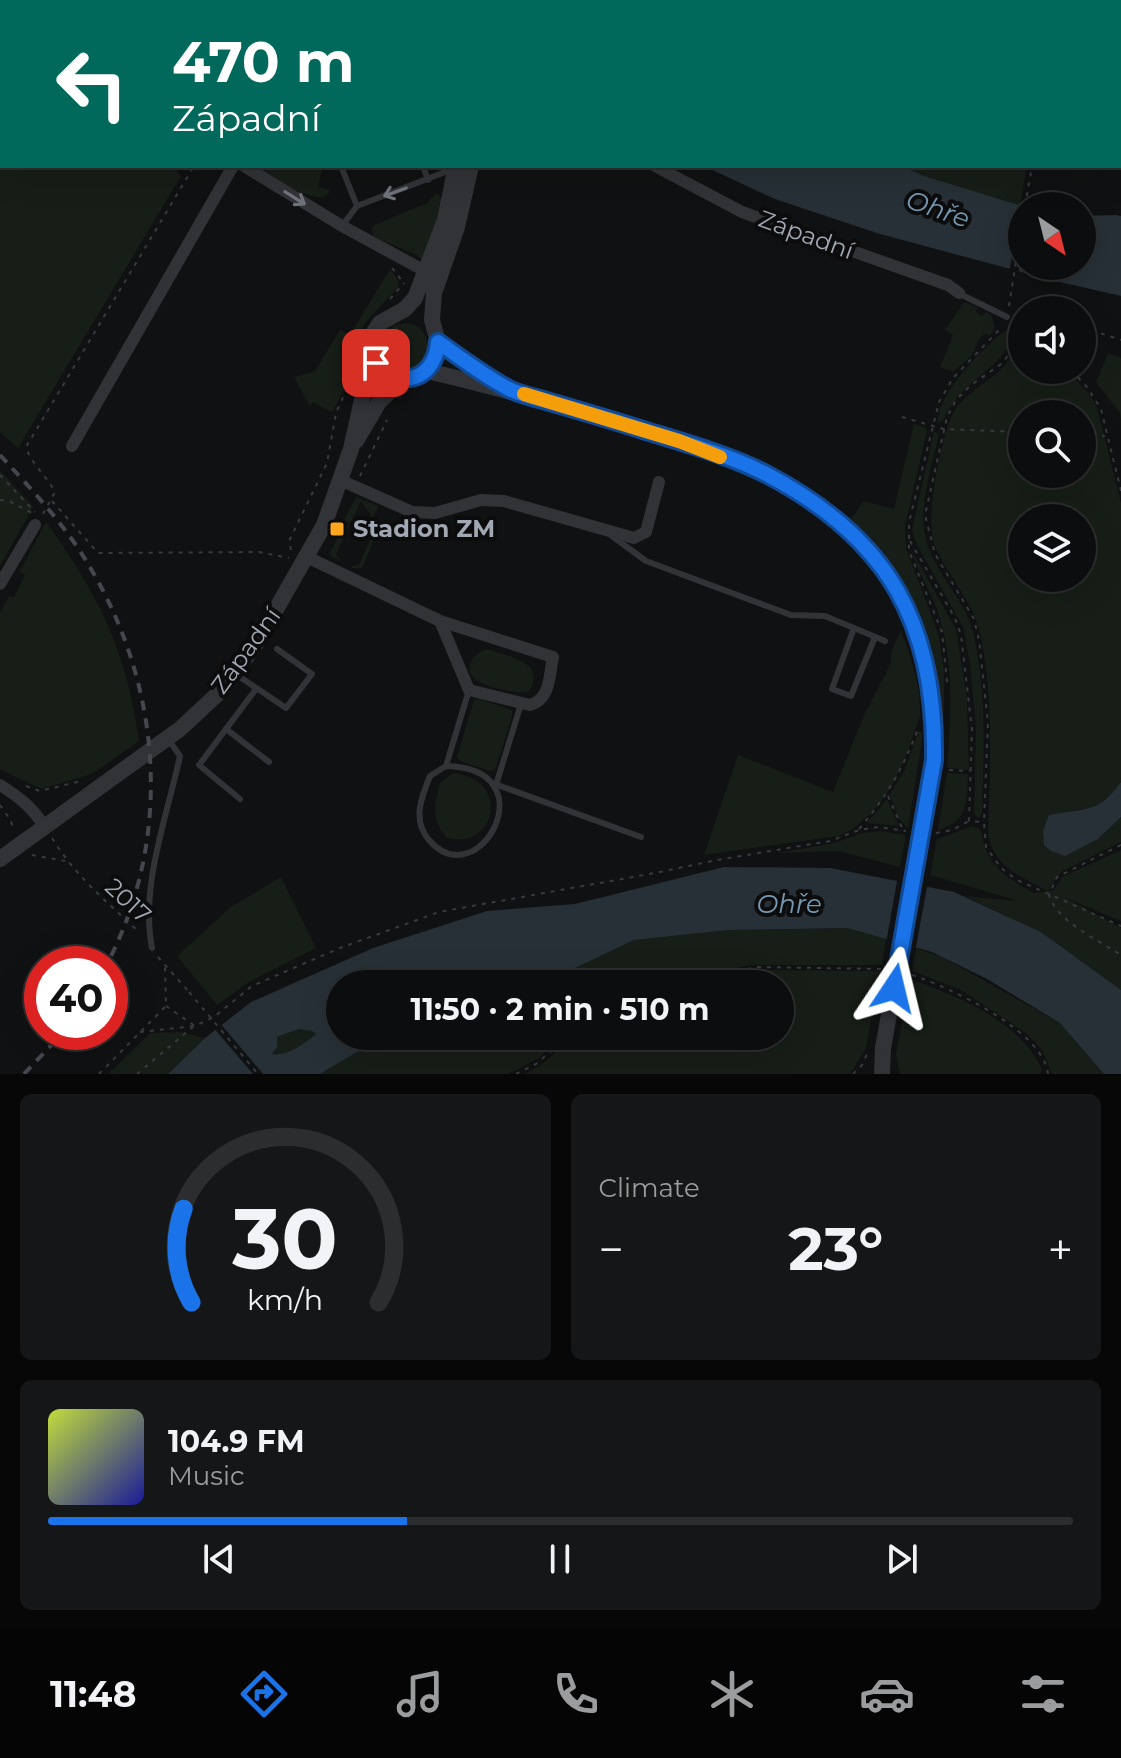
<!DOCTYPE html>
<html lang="en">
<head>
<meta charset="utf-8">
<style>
  body { margin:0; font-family:Montserrat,sans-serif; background:#151617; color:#f1f3f6; height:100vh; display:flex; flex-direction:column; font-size:30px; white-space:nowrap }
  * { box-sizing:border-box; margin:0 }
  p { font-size:26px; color:#9a9c9e }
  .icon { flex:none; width:44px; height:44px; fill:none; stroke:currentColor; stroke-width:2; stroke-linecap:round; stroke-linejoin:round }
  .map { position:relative; height:1074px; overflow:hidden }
  .sheet { display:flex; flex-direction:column; gap:20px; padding:20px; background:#070708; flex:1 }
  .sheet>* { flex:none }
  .hud { position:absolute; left:0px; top:0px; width:1122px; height:168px; box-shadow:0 8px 32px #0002,0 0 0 2px #2c2d2e; background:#00695c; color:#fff; overflow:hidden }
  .needle { width:52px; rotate:145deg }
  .buttons { position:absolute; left:1008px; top:192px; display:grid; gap:16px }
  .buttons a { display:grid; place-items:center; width:88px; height:88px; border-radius:50%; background:#0c0d0e; box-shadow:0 8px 32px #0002,0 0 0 2px #2c2d2e; font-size:40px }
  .speed { position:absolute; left:24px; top:946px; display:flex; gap:16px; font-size:40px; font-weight:700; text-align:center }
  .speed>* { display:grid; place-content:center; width:104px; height:104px; border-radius:50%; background:#0c0d0e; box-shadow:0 8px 32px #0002,0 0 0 2px #2c2d2e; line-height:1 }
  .speed .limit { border:12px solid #d22; background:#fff; color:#111 }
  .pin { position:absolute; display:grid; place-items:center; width:68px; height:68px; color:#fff; margin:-34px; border-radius:16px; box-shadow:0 4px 12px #0006 }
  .me { position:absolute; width:88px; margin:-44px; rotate:10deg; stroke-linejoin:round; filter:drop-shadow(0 0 6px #0008) }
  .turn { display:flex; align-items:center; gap:28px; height:168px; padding:0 40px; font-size:36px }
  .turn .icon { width:104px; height:104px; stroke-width:2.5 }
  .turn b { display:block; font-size:56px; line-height:68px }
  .big { font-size:60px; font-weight:700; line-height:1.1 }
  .sheet .tile { flex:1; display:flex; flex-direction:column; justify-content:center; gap:12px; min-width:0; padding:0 28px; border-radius:12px; background:#151617 }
  .sheet .dial { align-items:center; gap:0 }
  .dial svg { height:208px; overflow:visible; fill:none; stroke:#2c2d2e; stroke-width:7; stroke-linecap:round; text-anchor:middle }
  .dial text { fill:#f1f3f6; stroke:none }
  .song { display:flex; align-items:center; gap:24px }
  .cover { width:96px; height:96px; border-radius:12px; background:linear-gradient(135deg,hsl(70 70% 55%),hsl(240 70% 35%)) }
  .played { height:8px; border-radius:4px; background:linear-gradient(90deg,#1a73e8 35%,#2c2d2e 35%) }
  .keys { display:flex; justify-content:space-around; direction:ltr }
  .heat { display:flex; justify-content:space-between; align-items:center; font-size:44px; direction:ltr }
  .sheet .tiles { flex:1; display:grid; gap:20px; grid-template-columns:1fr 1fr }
  .tile:last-child { grid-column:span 2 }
  .trip { position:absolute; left:326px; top:970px; width:468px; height:80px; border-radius:40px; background:#0c0d0e; box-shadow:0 8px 32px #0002,0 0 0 2px #2c2d2e; font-weight:700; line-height:80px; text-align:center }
  .menu { display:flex; height:128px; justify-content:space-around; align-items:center; background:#050506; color:#9a9c9e }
  .menu .icon { width:56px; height:56px }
  .menu .current { color:#1a73e8 }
  .menu b { font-size:36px; color:#f1f3f6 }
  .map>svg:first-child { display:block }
  .green { fill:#171d17; fill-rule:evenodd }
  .water { fill:#263036; fill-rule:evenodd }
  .pier { fill:#101112 }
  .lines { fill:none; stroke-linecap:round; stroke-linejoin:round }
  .path { stroke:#373a3e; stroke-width:2; stroke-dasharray:4 6; stroke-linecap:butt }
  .service { stroke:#313337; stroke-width:6 }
  .pedestrian { stroke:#313337; stroke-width:9 }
  .minor { stroke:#313337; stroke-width:12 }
  .tertiary { stroke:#313337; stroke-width:16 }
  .rail { stroke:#44474d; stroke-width:4; stroke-dasharray:10 8; stroke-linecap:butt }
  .path-bridge { stroke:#373a3e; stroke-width:2; stroke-dasharray:4 6; stroke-linecap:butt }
  .tertiary-bridge { stroke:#313337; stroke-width:16 }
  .oneway { stroke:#6f737c }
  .route-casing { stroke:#114b97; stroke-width:20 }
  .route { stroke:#1a73e8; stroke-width:14 }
  .slow { stroke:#f59e0b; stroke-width:14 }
  .poi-dot { fill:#fea61d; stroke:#0c0c0d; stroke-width:3 }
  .labels { text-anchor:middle; stroke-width:8; stroke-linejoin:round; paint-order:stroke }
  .street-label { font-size:24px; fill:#a1a8b4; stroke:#0c0c0d }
  .poi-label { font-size:24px; font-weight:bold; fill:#a1a8b4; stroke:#0c0c0d; text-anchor:start }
  .water-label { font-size:26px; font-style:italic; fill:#7599b2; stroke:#0c0c0d }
</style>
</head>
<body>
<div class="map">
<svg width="1121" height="1074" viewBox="0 0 1121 1074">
  <rect width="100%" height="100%" fill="#101112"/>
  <g class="green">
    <path d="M 0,0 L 246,0 L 2,2 L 2,46 Z"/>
    <path d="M 682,0 L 983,0 L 983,2 L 684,2 Z"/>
    <path d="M 0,86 L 2,166 L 172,166 L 181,176 L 18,448 L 0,432 Z"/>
    <path d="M 263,166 L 323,166 L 318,187 L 329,190 L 329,193 L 323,198 C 300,196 283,183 265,172 Z"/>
    <path d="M 901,166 L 1027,166 L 1020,206 L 924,176 Z"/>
    <path d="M 437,193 L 444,201 L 422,260 L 416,255 L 373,236 L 372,229 L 374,225 L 427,203 Z"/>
    <path d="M 390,269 L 398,280 L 398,287 L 364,324 L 351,376 L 334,409 L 331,412 L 313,402 L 310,406 L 294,377 L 315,371 L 340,330 L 350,335 Z"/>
    <path d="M 964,302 L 978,308 L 976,312 L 982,316 L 986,312 L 992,315 L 995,329 L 989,336 L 986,334 C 975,339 979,341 974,351 C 971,358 959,366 953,372 L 940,367 L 953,335 L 945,330 Z"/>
    <circle cx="405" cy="346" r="23"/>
    <path d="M 1013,325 L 1018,331 C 998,375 962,377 943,421 L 938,423 C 936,394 989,340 1013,325 Z"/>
    <path d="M 1022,339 L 1022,370 L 1066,370 L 1089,393 L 1097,407 L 1121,503 L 1121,782 C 1098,814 1084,808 1049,815 L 1098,839 L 1121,817 L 1121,842 L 1061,872 L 1048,891 L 1053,891 L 1062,877 L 1121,850 L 1121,921 L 1066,898 L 1121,928 L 1121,990 L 1041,932 L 964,896 L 1019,901 L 930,875 L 937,839 L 973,826 L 981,830 C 986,866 1004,875 1033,893 L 1047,891 C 1022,877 992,866 988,833 C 990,768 994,703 981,638 C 975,603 949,578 935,546 C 924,521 940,446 950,420 C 961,394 983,387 1001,369 C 1010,360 1016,350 1022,339 ZM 1022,414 L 1082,414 L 1082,474 L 1022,474 ZM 1022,518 L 1082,518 L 1082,578 L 1022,578 Z"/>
    <path d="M 1108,353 L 1121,358 L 1121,419 L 1120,413 L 1096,382 Z"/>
    <path d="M 914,424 L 926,428 L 927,431 L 905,526 L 906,548 L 939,636 L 944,670 L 944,718 C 937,642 907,571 850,520 L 864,501 L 894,509 Z"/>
    <path d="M 934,431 L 939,435 C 931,470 915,514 929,549 C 941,580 967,603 974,636 C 987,694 984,754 982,813 L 979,818 L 974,814 L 976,728 L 970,664 L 963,627 L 916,543 L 912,530 Z"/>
    <path d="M 0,470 L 33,507 L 0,566 Z"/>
    <path d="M 356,497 L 378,506 L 372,521 L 380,526 L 362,568 L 352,568 L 352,566 L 359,565 L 375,529 L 367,523 L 371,515 L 361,501 L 336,554 L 341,561 L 329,555 L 341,530 L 344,531 L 349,523 L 344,520 Z"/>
    <path d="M 46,522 C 99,595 127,651 139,741 L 92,774 L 41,789 L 0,769 L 0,613 L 9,596 L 14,597 L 25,575 L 20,571 Z"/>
    <path d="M 911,549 L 956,629 L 967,699 L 969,770 L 947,768 C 951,720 954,665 940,619 C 933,594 918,574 911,549 Z"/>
    <path d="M 901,630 C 911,657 921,686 920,715 C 919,722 914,731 912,739 C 900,777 877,819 839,836 L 704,855 L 738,755 L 833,792 L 862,720 L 891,663 L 891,652 Z"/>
    <path d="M 487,649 C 507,656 548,662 529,691 C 517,695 483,687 474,678 C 462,667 475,652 487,649 Z"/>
    <path d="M 479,699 L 512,710 L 512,716 L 496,768 L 490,771 L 462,762 L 457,757 L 474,700 Z"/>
    <path d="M 918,732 L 922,732 L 922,741 L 908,828 L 898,818 L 890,794 L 905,769 Z"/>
    <path d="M 453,773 C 515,780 492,854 446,837 C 431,819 434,805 440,783 Z"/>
    <path d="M 947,773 L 968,774 C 967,800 969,822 938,830 Z"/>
    <path d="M 887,799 L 899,826 L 867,823 L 886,800 Z"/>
    <path d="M 880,831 L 906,835 L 900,867 L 838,851 L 777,853 L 834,843 L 862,833 Z"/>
    <path d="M 281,877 L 316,948 L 249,982 L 217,1005 L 177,956 L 231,907 Z"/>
    <path d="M 847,928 L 886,939 L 882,965 L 752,965 L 725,970 L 678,984 L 542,984 L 634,940 L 729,930 Z"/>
    <path d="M 916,948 L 942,957 L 1060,1023 L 1104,1074 L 1052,1074 L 1042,1050 L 1026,1033 L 961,990 L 912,971 Z"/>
    <path d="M 766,970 L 880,971 L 866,1048 L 850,1074 L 525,1074 L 541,1065 L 574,1036 L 780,1036 L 780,984 L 703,984 L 742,973 Z"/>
    <path d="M 910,979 C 956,995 1022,1022 1042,1070 L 1040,1074 L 900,1074 L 896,1054 Z"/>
    <path d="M 299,1029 L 312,1031 L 316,1034 C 305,1044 286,1057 272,1054 L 277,1047 L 277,1037 Z"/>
    <path d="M 180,1032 L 205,1038 L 168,1074 L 108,1074 L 150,1033 Z"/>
    <path d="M 393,1036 L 563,1036 L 539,1058 L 509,1074 L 320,1074 L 374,1042 Z"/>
  </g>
  <g class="water">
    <path d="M 704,166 L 901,166 L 924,176 L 1022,206 L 1022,266 L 1082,266 L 1082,216 L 1116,215 L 1121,216 L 1121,296 L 1051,280 L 880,234 L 775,199 Z"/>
    <path d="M 1121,782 L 1121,817 L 1098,839 L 1065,856 L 1051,851 L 1044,845 L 1043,831 L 1049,815 C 1084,808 1098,814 1121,782 Z"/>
    <path d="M 724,867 L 830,868 L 954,892 L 1041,932 L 1121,990 L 1121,1074 L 1104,1074 L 1060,1023 L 987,979 L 932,952 L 847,928 L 729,930 L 634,940 L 542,984 L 340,984 L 340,1036 L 393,1036 L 374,1042 L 320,1074 L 168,1074 L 205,1038 L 251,1002 L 373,948 L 487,911 L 575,904 ZM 299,1029 L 312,1031 L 316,1034 C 304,1044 286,1057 272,1054 L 277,1047 L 277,1037 Z"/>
  </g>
  <g class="pier">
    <path d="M 1021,202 L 1026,206 L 1022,206 L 1022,252 L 1018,276 L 1009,273 Z"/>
    <path d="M 898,876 L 928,882 L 915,952 L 886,943 Z"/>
    <path d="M 219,1022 L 263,1074 L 253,1074 L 213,1027 Z"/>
  </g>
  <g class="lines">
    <g class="path">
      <path d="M 335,0 L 336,2"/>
      <path d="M 423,0 L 427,2"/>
      <path d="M 762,0 L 763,2"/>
      <path d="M 811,0 L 812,2"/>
      <path d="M 987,0 L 987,2"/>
      <path d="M 278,2 L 284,0"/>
      <path d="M 0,4 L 2,5"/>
      <path d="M 1120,128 L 1121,128"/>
      <path d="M 1025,206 L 1032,166"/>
      <path d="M 392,268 L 403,282"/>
      <path d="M 390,299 L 404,283"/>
      <path d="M 1009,306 L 1022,224"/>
      <path d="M 1015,320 L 1022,323"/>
      <path d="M 1082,327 L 1121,340"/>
      <path d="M 1022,330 L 1004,362 L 971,385 L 956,400 L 947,417 L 925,515 L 935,554 L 974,619 L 979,640 L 988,723 L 984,822 L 986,847 L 1001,868 L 1017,880 L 1121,926"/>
      <path d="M 1082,338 L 1087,328"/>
      <path d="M 1071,370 L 1087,387 L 1101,409 L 1121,491"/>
      <path d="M 902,417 L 944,429 L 1022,432"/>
      <path d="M 1082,435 L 1105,436"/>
      <path d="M 0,475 L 35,512"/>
      <path d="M 360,476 L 387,420"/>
      <path d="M 0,500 L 9,501 L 32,513"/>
      <path d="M 52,501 L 98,553 L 259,552 L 289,558"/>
      <path d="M 43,514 L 55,492 C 47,476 31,464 26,447 L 194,166"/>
      <path d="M 910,541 L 955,618 L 961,635 L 972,730 L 969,821 L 983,822"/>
      <path d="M 291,550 L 289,541 L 327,463 L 336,413 L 353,375 L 357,359"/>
      <path d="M 947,682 L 942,632 L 909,551 L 909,522 L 939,402 L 953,378 L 1002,327"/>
      <path d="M 949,770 L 970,771"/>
      <path d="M 26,786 L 40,791 L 81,781"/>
      <path d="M 888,796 L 903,830"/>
      <path d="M 0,805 L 11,821 L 13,829"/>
      <path d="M 859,829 C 889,793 901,772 918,729"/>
      <path d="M 936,833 L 952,830 L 969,821"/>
      <path d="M 52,838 C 77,878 106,901 140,933"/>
      <path d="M 1121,845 L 1057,877 L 1049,895 C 1056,921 1098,940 1121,955"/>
      <path d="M 32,855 L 65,861"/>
      <path d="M 158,957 L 189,992"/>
      <path d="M 912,975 C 949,987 1044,1031 1048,1074"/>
      <path d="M 689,984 L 756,967 L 882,969"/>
      <path d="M 166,1006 L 195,1026 L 214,1017 L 252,986 L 340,948 L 439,912 L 655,873 L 717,860 L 830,841 L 859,830 L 878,827 L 906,831"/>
      <path d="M 140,1032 L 194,1026"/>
      <path d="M 99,1074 L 166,1006 L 165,966"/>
      <path d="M 137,1074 L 194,1026"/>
      <path d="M 516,1074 L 536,1064 L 569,1036"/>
      <path d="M 853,1074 L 862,1065 L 868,1052"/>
    </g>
    <g class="service">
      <path d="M 0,114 L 2,111"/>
      <path d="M 341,166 L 357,206"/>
      <path d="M 423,166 L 428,180"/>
      <path d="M 342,226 L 357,206 L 453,169"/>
      <path d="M 960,294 L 1007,317"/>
      <path d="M 612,536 L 646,561 L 791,615 L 825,616 L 885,641"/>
      <path d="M 854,628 L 832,689 L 851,696 L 875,637"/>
      <path d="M 237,675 L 286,708 L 312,674 L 277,649"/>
      <path d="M 226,729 L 269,762"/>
      <path d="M 446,766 C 550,768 479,898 429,840 C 412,820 421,798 430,776 L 446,766 L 469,690"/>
      <path d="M 492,783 L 641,837"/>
      <path d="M 496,785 L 521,704"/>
      <path d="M 240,799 L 199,765 L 256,689"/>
      <path d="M 152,948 C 140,886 167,817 180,756 L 168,739"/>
    </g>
    <g class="pedestrian">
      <path d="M 682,0 L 684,2"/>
      <path d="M 690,0 L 691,2"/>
    </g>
    <g class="minor">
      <path d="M 353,0 L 354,2"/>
      <path d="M 256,2 L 259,0"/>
      <path d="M 0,57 L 2,58"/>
      <path d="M 244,166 L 342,226 L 425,271"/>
      <path d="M 655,166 L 742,212 L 948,285 L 959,293"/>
      <path d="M 72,446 L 233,166"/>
      <path d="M 340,480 L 412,512 L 435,513 L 481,500 L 504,501 L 634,538 L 646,532 L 659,482"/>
      <path d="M 307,557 L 440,621 L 469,690 L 530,705 C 551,699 549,675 553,657 L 440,621"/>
      <path d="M 0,584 L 35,525"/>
      <path d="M 0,785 C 19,797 33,808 44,826"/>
    </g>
    <g class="tertiary">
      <path d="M 456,0 L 456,2"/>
      <path d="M 473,0 L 474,2"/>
      <path d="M 456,166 L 445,220 L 415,298 L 405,309 L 380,323 L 374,332 L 372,353 L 376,363 L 392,376 L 403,379 L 419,376 L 433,363 L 437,353 L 438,342 L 432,320 L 434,293 L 457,227 L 471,166"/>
      <path d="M 438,342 L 499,383"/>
      <path d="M 427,371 C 497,387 563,406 632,427 C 676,440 721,454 763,473 C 875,521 947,638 934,760 C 933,776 929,792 926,808"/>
      <path d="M 356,441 L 379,402 L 403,379"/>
      <path d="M 0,859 L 180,729 L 224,688 L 258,641 L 324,525 L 351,449 L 363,395 L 376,363"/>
      <path d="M 882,1074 L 883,1048"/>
    </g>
    <g class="rail">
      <path d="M 0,455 C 33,491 67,527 91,569 C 162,689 173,838 107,964"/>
      <path d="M 24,1074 L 64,1032"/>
    </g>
    <path class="path-bridge" d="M 189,992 L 258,1074"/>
    <path class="tertiary-bridge" d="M 883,1048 L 926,808"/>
  </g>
  <defs><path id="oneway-shaft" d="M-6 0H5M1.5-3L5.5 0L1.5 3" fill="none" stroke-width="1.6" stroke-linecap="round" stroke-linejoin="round" transform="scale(2)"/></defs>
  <g class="oneway">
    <use href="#oneway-shaft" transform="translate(395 192) rotate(160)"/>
    <use href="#oneway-shaft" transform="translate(295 198) rotate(32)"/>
  </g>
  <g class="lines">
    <g class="route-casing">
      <path id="route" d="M 376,363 C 401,391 435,379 438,342 C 461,358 484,376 509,389 C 521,395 537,398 550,402 C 581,411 612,420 643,430 C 682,442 732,456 768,475 C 889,539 936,624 934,760 L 894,988"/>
    </g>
    <use href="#route" class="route"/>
    <path class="slow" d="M 524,394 L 679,441 L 720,457"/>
  </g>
  <rect class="poi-dot" x="329" y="521" width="16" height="16" rx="4"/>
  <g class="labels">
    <g class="street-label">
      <text transform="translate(806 235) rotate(20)" y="8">Západní</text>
      <text transform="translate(246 651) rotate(-54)" y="8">Západní</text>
      <text transform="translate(128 901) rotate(43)" y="8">2017</text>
    </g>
    <g class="poi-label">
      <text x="353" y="537">Stadion ZM</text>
    </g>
    <g class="water-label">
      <text transform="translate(938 209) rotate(19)" y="9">Ohře</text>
      <text x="789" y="913">Ohře</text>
    </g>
  </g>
</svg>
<div class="buttons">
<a><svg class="needle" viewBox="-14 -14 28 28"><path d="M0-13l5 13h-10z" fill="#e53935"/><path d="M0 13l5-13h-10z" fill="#9a9c9e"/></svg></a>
<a><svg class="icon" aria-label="sound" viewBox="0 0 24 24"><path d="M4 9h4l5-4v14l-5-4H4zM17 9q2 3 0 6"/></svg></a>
<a><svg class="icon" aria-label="search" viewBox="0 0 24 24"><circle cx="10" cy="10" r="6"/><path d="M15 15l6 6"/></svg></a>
<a><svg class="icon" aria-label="layers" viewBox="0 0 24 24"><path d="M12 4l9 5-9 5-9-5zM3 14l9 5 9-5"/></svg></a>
</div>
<div class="speed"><div class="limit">40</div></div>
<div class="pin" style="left:376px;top:363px;background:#d93025"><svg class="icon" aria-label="arrive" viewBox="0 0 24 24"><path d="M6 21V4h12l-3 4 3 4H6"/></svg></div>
<svg class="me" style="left:894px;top:988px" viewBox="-20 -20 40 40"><path d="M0-17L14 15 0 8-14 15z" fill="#1a73e8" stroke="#fff" stroke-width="4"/></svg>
<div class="trip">11:50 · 2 min · 510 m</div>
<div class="hud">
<div class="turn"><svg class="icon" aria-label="left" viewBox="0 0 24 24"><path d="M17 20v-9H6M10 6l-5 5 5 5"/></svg><div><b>470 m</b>Západní</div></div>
</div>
</div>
<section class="sheet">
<div class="tiles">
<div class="tile dial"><svg viewBox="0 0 100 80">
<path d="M14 69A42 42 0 1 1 86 69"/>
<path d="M14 69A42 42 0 0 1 11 33" stroke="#1a73e8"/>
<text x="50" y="56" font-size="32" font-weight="700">30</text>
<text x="50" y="72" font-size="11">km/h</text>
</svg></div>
<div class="tile"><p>Climate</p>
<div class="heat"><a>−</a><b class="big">23°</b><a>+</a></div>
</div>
<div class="tile">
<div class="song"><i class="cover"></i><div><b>104.9 FM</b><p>Music</p></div></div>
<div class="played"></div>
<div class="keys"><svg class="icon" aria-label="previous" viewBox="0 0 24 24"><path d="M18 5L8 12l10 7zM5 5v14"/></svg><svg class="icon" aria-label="pause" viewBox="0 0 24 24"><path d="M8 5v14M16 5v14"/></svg><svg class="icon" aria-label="next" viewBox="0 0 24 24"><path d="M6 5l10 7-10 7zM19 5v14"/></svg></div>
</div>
</div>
</section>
<nav class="menu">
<b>11:48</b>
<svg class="icon current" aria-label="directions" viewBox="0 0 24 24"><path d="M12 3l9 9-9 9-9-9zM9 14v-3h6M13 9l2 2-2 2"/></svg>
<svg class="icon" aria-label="music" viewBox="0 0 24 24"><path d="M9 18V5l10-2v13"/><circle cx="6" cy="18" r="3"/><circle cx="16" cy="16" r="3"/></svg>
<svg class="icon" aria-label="phone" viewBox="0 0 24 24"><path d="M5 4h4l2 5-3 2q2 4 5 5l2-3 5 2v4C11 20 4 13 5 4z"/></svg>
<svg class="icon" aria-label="climate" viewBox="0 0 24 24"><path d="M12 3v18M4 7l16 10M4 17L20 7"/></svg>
<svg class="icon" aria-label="car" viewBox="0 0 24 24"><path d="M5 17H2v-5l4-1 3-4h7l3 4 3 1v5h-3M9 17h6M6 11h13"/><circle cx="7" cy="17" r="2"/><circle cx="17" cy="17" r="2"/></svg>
<svg class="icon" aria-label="filters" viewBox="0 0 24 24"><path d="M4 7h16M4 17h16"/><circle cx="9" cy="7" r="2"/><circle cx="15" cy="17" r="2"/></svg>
</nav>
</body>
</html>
